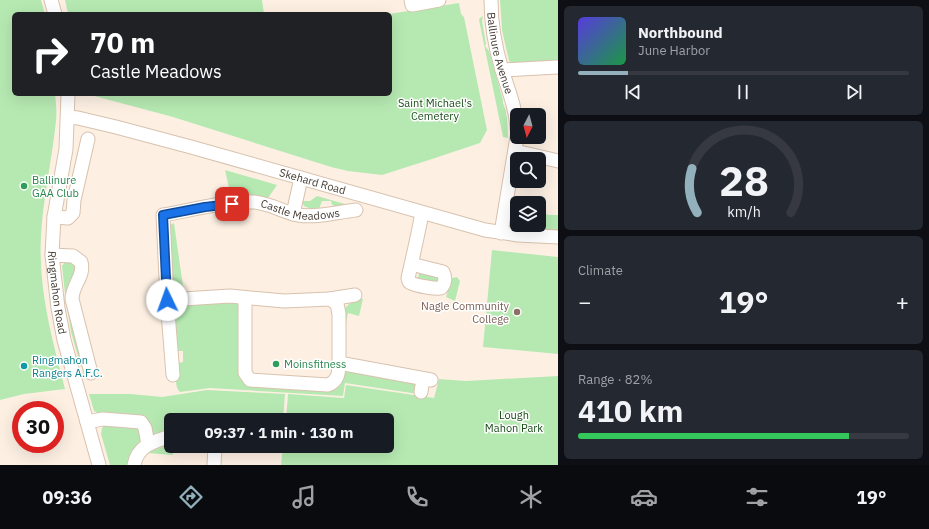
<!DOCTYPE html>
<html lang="en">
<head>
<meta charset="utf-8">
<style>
  body { margin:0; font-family:"IBM Plex Sans",sans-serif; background:#242831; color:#f1f3f6; height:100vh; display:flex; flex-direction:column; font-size:15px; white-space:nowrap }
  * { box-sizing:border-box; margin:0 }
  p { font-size:13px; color:#9ea1a6 }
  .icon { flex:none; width:22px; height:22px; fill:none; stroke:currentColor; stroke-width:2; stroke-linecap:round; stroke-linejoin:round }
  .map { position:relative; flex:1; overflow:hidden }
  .panel { display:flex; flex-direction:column; gap:6px; padding:6px; background:#0d0f14; width:371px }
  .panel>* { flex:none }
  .top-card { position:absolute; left:12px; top:12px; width:380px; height:84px; border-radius:6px; box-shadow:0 4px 16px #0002; background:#202124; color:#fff; overflow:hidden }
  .needle { width:26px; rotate:186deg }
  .tools { position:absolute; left:510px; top:108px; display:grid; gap:8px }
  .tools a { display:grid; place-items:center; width:36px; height:36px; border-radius:6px; background:#171b24; box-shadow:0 4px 16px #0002; font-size:20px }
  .speed { position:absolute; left:12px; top:401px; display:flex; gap:8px; font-size:20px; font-weight:700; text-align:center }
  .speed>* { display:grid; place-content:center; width:52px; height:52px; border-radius:50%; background:#171b24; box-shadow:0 4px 16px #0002; line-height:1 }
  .speed .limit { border:6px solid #d22; background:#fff; color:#111 }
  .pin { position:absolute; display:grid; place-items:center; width:34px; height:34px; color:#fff; margin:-17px; border-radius:8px; box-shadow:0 2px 6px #0006 }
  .me { position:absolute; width:44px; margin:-22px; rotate:357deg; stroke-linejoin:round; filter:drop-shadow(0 0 3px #0008) }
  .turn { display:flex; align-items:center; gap:14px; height:84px; padding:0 12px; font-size:18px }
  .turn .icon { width:52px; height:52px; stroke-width:2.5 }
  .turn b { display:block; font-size:28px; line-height:34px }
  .big { font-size:30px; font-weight:800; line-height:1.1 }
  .panel .card { flex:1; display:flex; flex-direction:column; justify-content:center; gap:6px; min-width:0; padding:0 14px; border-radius:6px; background:#242831 }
  .panel .dial { align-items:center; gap:0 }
  .dial svg { height:104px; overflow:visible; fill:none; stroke:#363941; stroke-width:7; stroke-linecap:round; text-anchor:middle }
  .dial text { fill:#f1f3f6; stroke:none }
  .song { display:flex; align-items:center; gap:12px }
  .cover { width:48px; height:48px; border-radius:6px; background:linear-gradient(135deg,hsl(250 70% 55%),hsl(140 70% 35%)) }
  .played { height:4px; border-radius:2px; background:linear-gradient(90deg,#92b1bc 15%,#363941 15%) }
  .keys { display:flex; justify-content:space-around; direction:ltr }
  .heat { display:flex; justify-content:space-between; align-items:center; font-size:22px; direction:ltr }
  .charge { height:6px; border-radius:3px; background:linear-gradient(90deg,#34c759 82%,#363941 0) }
  .trip { position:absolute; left:164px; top:413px; width:230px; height:40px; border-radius:6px; background:#171b24; box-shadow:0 4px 16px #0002; font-weight:800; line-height:40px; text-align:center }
  .tabs { display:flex; height:64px; justify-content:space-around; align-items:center; background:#090b0e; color:#9ea1a6 }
  .tabs .icon { width:28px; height:28px }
  .tabs .active { color:#92b1bc }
  .tabs b { font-size:18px; color:#f1f3f6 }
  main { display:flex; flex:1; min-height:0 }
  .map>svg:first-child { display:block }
  .green { fill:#b6e9b2 }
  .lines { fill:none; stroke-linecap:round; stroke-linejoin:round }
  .minor-casing { stroke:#d8c2ae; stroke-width:15 }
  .minor { stroke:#fff; stroke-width:13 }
  .route-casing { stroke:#114b97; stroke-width:10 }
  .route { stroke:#1a73e8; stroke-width:7 }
  .leisure-dot { fill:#2e9e5b; stroke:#fff; stroke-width:1.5 }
  .education-dot { fill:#8d6e63; stroke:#fff; stroke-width:1.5 }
  .culture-dot { fill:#0f9aa8; stroke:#fff; stroke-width:1.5 }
  .labels { text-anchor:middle; stroke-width:3; stroke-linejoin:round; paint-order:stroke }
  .street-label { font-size:11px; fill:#413830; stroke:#fff }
  .park-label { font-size:11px; fill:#154a15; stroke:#fff }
  .leisure-label { font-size:11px; fill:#27864d; stroke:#fff; text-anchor:start }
  .education-label { font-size:11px; fill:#785e54; stroke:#fff; text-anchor:end }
  .culture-label { font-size:11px; fill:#0d838f; stroke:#fff; text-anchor:start }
</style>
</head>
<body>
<main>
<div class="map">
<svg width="558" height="465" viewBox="0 0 558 465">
  <rect width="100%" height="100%" fill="#fdf0e3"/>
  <g class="green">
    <path d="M 0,0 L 41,0 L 45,14 L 14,14 L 14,94 L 55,94 C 56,103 57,112 56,121 C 52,160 43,198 41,236 C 38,289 52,339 65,389 L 24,394 L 0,400 Z"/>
    <path d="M 65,0 L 262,0 L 264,14 L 68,14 Z"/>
    <path d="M 500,0 L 558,0 L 558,62 L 513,64 L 509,61 L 502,30 Z"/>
    <path d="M 459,3 L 461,14 L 464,17 L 487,130 L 480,143 L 432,159 L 382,175 L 348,171 L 331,167 L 173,117 L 87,94 L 390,94 L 389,14 Z"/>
    <path d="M 483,16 L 482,21 L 486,44 L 485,46 L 489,51 L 503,100 L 503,103 L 506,111 L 506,115 L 507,117 L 508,138 L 503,137 L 479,20 L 480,18 Z"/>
    <path d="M 225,170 L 277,185 L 268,198 L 249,195 L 245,191 L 230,193 Z"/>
    <path d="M 317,196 L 352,206 L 338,207 L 332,205 L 331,201 L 322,201 L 319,209 L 310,212 L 311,209 L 304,206 L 302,201 L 310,201 Z"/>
    <path d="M 539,209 L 548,215 L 558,215 L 558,231 L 520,229 L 520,225 L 539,225 Z"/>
    <path d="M 174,223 L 184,293 L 175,289 L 173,286 L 170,227 L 170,225 Z"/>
    <path d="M 492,250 L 558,257 L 558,354 L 483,347 Z"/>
    <path d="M 69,260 L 78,264 L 68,289 L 83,361 L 81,367 L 71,332 L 65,294 L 62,266 L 65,262 Z"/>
    <path d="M 420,270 L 440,275 L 439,285 L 417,281 Z"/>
    <path d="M 457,277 L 460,281 L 455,301 L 446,297 L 452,278 Z"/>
    <path d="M 359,299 L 363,299 L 359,316 L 348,313 L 345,328 C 343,312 342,305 359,299 Z"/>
    <path d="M 226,301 L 237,303 L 239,305 L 241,377 L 321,389 L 347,370 L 416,381 L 418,394 L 345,383 L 343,396 L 210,388 L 180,392 C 173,386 177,371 178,363 L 183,362 L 183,351 L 175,351 L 173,312 L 177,305 Z"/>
    <path d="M 558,376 L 558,465 L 281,465 L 283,446 L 387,446 L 387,420 L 286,420 L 288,394 L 344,398 L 346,385 L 434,398 L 439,379 L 466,381 Z"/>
    <path d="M 207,390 L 285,394 L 283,420 L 171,420 L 171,432 L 152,436 C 150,430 150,421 144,417 L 99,414 L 94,411 L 89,394 L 131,394 L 162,397 Z"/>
    <path d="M 105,425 L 136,427 L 139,431 L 141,431 C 142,443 134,454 129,465 L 110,465 L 101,434 L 102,428 Z"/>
    <path d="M 171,443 L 171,446 L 174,446 L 173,455 L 147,453 Z"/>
  </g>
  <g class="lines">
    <g class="minor-casing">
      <g id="minor">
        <path d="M 51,0 L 55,14"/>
        <path d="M 411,0 L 412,5 L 439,0"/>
        <path id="s1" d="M 491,0 C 491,24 495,47 502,70 C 508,89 516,108 517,129"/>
        <path d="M 502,70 L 558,67"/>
        <path id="s2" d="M 68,94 L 66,149 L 54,217 L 52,255 L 58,308 L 64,340 L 99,465"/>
        <path id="s3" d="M 68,117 L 78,118 L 116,127 L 191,147 L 485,230 L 518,235 L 558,237"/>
        <path d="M 515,151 L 558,161"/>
        <path d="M 293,214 L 301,178"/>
        <path d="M 54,217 L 68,218 L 73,213 L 74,200 L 88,139"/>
        <path d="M 501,233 L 517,137"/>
        <path d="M 52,255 L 73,256 L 81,262 C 85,276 72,285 72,299 L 91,373"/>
        <path d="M 411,264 L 443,272 C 446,277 445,284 441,288 C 436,289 417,286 411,283 C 408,282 409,281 408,278 C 413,256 418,235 422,213"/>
        <path d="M 245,298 L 245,373 L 250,380 L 328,385 C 338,381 339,373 339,363"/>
        <path d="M 330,299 L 355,295"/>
        <path d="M 167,300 L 230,296 L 284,301 L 330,299 L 337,304 L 339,314 L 339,363 L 431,380"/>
        <path id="s4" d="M 173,375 L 167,300 L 163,215 C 192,210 224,201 254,202 C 269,203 283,212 298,215 C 317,218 337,212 356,210"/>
        <path d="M 421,392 L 423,379"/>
        <path d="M 87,422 L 103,419 L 141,422 L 145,428 L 148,444"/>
        <path d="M 134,465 C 138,445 153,442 171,436"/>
        <path d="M 214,465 L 215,446"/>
      </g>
    </g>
    <use href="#minor" class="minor"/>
  </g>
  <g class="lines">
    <g class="route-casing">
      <path id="route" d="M 167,300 L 163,215 L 205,207 L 232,204"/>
    </g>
    <use href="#route" class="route"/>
  </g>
  <g class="leisure-dot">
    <circle cx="24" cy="186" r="4"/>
    <circle cx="276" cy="364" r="4"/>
  </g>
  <circle class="education-dot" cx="517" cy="312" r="4"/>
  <circle class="culture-dot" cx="24" cy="366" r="4"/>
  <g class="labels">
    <g class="street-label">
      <text dy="4" stroke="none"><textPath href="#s1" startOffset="54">Ballinure Avenue</textPath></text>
      <text dy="4" stroke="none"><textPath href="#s3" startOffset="253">Skehard Road</textPath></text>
      <text dy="4" stroke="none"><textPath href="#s4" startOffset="300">Castle Meadows</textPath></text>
      <text dy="4" stroke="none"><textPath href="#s2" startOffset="200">Ringmahon Road</textPath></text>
    </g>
    <g class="park-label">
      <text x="435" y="107">Saint Michael's<tspan x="435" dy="13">Cemetery</tspan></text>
      <text x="514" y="419">Lough<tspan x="514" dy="13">Mahon Park</tspan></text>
    </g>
    <g class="leisure-label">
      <text x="32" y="184">Ballinure<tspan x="32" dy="13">GAA Club</tspan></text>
      <text x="284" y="368">Moinsfitness</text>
    </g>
    <g class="education-label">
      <text x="509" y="310">Nagle Community<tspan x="509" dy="13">College</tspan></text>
    </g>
    <g class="culture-label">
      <text x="32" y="364">Ringmahon<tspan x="32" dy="13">Rangers A.F.C.</tspan></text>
    </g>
  </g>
</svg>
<div class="tools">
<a><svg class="needle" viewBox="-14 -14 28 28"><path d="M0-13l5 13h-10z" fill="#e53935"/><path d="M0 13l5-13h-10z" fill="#9ea1a6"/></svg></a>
<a><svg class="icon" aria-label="search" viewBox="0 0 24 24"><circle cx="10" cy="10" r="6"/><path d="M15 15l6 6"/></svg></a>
<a><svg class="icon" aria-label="layers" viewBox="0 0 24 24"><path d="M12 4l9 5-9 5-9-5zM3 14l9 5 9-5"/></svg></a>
</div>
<div class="speed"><div class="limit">30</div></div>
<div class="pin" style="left:232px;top:204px;background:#d93025"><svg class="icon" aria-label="arrive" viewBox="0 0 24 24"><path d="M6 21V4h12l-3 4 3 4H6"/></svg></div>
<svg class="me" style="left:167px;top:300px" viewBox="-20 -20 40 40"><circle r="19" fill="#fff"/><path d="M0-13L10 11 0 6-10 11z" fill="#1a73e8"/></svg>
<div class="trip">09:37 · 1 min · 130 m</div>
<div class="top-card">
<div class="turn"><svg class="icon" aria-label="right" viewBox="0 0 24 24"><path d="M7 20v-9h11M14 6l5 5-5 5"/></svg><div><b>70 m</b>Castle Meadows</div></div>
</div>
</div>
<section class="panel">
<div class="card">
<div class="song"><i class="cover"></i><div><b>Northbound</b><p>June Harbor</p></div></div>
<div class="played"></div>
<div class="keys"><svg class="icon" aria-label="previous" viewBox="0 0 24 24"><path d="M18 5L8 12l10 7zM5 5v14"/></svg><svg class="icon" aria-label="pause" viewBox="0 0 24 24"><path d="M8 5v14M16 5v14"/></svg><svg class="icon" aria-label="next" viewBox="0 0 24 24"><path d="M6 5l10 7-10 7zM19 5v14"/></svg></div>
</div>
<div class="card dial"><svg viewBox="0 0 100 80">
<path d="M14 69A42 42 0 1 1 86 69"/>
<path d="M14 69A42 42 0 0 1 10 35" stroke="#92b1bc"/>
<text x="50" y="56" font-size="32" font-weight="700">28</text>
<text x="50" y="72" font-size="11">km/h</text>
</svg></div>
<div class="card"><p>Climate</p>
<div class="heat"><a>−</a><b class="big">19°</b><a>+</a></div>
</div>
<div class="card"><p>Range · 82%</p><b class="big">410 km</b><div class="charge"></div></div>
</section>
</main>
<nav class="tabs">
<b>09:36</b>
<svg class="icon active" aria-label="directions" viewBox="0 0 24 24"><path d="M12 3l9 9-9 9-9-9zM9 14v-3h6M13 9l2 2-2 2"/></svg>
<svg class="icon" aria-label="music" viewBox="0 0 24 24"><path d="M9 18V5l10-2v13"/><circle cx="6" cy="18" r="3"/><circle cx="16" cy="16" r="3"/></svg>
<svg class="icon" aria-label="phone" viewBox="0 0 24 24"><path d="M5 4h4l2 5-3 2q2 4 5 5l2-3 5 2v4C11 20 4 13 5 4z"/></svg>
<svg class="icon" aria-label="climate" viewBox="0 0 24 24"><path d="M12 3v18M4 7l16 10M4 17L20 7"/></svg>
<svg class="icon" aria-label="car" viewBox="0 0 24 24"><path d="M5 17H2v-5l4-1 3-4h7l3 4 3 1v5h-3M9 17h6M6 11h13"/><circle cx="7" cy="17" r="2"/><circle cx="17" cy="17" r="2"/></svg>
<svg class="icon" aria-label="filters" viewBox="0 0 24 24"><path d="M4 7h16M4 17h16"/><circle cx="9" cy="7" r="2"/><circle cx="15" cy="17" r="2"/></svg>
<b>19°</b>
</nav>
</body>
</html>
